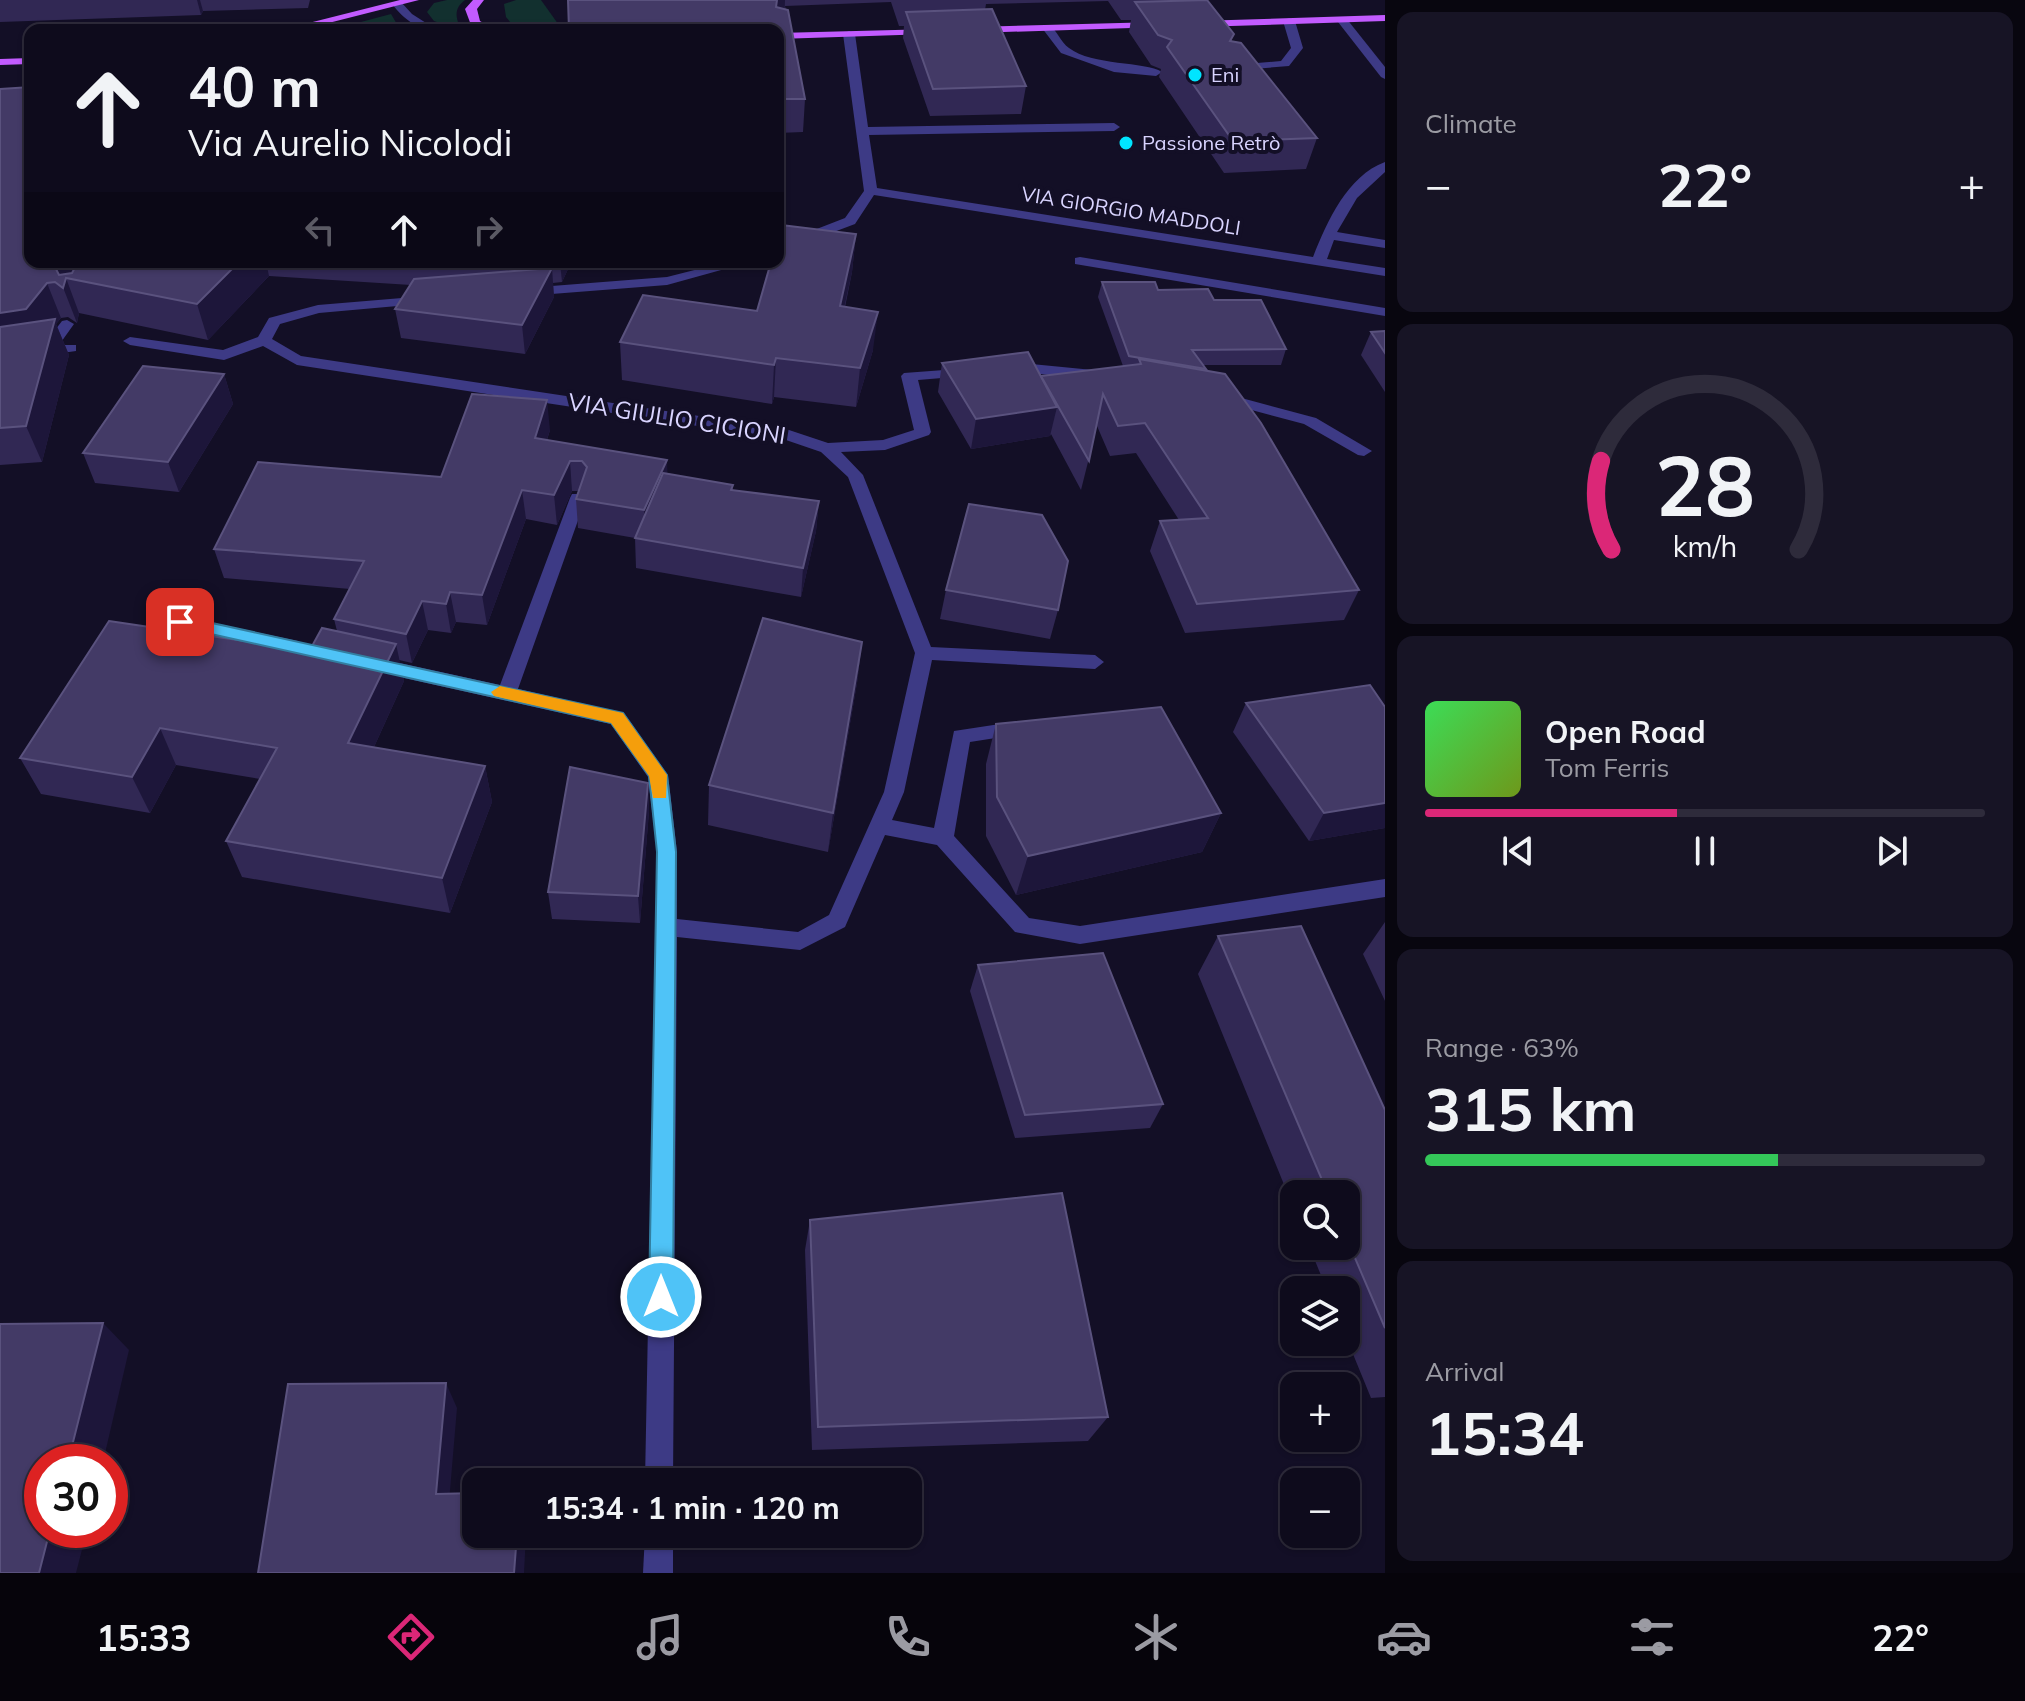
<!DOCTYPE html>
<html lang="en">
<head>
<meta charset="utf-8">
<style>
  body { margin:0; font-family:Mulish,sans-serif; background:#171425; color:#f1f3f6; height:100vh; display:flex; flex-direction:column; font-size:30px; white-space:nowrap }
  * { box-sizing:border-box; margin:0 }
  p { font-size:26px; color:#9b9ba3 }
  .icon { flex:none; width:44px; height:44px; fill:none; stroke:currentColor; stroke-width:2; stroke-linecap:round; stroke-linejoin:round }
  .map { position:relative; flex:1; overflow:hidden }
  .side { display:flex; flex-direction:column; gap:12px; padding:12px; background:#08060f; width:640px }
  .side>* { flex:none }
  .guide { position:absolute; left:24px; top:24px; width:760px; height:244px; border-radius:16px; box-shadow:0 2px 6px #0004,0 0 0 2px #2e2b3b; background:#0e0b1c; color:#f1f3f6; overflow:hidden }
  .tools { position:absolute; left:1280px; top:1180px; display:grid; gap:16px }
  .tools a { display:grid; place-items:center; width:80px; height:80px; border-radius:16px; background:#0e0b1c; box-shadow:0 2px 6px #0004,0 0 0 2px #2e2b3b; font-size:40px }
  .speed { position:absolute; left:24px; top:1444px; display:flex; gap:16px; font-size:40px; font-weight:700; text-align:center }
  .speed>* { display:grid; place-content:center; width:104px; height:104px; border-radius:50%; background:#0e0b1c; box-shadow:0 2px 6px #0004,0 0 0 2px #2e2b3b; line-height:1 }
  .speed .limit { border:12px solid #d22; background:#fff; color:#111 }
  .pin { position:absolute; display:grid; place-items:center; width:68px; height:68px; color:#fff; margin:-34px; border-radius:16px; box-shadow:0 4px 12px #0006 }
  .me { position:absolute; width:88px; margin:-44px; rotate:0deg; stroke-linejoin:round; filter:drop-shadow(0 0 6px #0008) }
  .turn { display:flex; align-items:center; gap:28px; height:168px; padding:0 32px; font-size:36px }
  .turn .icon { width:104px; height:104px; stroke-width:2.5 }
  .turn b { display:block; font-size:56px; line-height:68px }
  .lanes { display:flex; align-items:center; height:76px; padding:0 32px; background:#0003; justify-content:center; gap:40px; direction:ltr }
  .lanes .off { opacity:.35 }
  .big { font-size:60px; font-weight:700; line-height:1.1 }
  .side .widget { flex:1; display:flex; flex-direction:column; justify-content:center; gap:12px; min-width:0; padding:0 28px; border-radius:16px; background:#171425 }
  .side .dial { align-items:center; gap:0 }
  .dial svg { height:208px; overflow:visible; fill:none; stroke:#2e2b3b; stroke-width:7; stroke-linecap:round; text-anchor:middle }
  .dial text { fill:#f1f3f6; stroke:none }
  .song { display:flex; align-items:center; gap:24px }
  .cover { width:96px; height:96px; border-radius:12px; background:linear-gradient(135deg,hsl(130 70% 55%),hsl(80 70% 35%)) }
  .played { height:8px; border-radius:4px; background:linear-gradient(90deg,#db2777 45%,#2e2b3b 45%) }
  .keys { display:flex; justify-content:space-around; direction:ltr }
  .heat { display:flex; justify-content:space-between; align-items:center; font-size:44px; direction:ltr }
  .charge { height:12px; border-radius:6px; background:linear-gradient(90deg,#34c759 63%,#2e2b3b 0) }
  .trip { position:absolute; left:462px; top:1468px; width:460px; height:80px; border-radius:16px; background:#0e0b1c; box-shadow:0 2px 6px #0004,0 0 0 2px #2e2b3b; font-weight:700; line-height:80px; text-align:center }
  .menu { display:flex; height:128px; justify-content:space-around; align-items:center; background:#06040b; color:#9b9ba3 }
  .menu .icon { width:56px; height:56px }
  .menu .on { color:#db2777 }
  .menu b { font-size:36px; color:#f1f3f6 }
  main { display:flex; flex:1; min-height:0 }
  .map>svg:first-child { display:block }
  .green { fill:#12302f }
  .lines { fill:none; stroke-linecap:round; stroke-linejoin:round }
  .minor { fill:#3d3a85; fill-rule:evenodd }
  .major { fill:#c25bff; fill-rule:evenodd }
  .wall { fill:#312854 }
  .shaded-wall { fill:#1d163a }
  .building { fill:#433a66; stroke:#5a527e; stroke-width:2 }
  .route { fill:#4fc3f7; stroke:#337fa1; stroke-width:2 }
  .slow { fill:#f59e0b }
  .poi-dot { fill:#00e5ff; stroke:#130f26; stroke-width:3 }
  .labels { text-anchor:middle; stroke-width:8; stroke-linejoin:round; paint-order:stroke }
  .far-poi-label { font-size:20px; fill:#d9d4ff; stroke:#130f26; text-anchor:start }
  .far-street-label { font-size:20px; fill:#d9d4ff; stroke:#130f26 }
  .street-label { font-size:24px; fill:#d9d4ff; stroke:#130f26 }
</style>
</head>
<body>
<main>
<div class="map">
<svg width="1385" height="1573" viewBox="0 0 1385 1573">
  <rect width="100%" height="100%" fill="#130f26"/>
  <g class="green">
    <path d="M 447,0 L 465,0 C 453,9 456,18 461,30 L 434,21 L 427,12 L 434,3 Z"/>
    <path d="M 516,0 L 541,0 L 561,28 L 516,29 L 506,17 L 504,4 Z"/>
    <path d="M 391,14 L 398,26 L 409,30 L 331,30 Z"/>
  </g>
  <g class="lines">
    <g class="minor">
      <path d="M 393,2 L 401,2 L 412,14 L 437,30 C 417,30 404,19 392,4 Z"/>
      <path d="M 1289,18 L 1295,21 L 1303,48 L 1289,66 L 1229,71 L 1227,69 L 1233,65 L 1281,61 L 1291,48 L 1283,21 Z"/>
      <path d="M 1338,18 L 1346,18 L 1385,67 L 1385,79 L 1381,77 L 1338,22 Z"/>
      <path d="M 1048,25 C 1058,30 1060,42 1069,48 C 1092,66 1145,61 1162,72 L 1156,76 L 1114,72 L 1061,53 L 1042,28 Z"/>
      <path d="M 849,31 L 855,34 L 868,127 L 1114,123 L 1120,127 L 1114,131 L 869,135 L 877,188 L 1313,257 C 1327,222 1347,176 1385,162 L 1385,172 L 1357,198 L 1337,232 L 1385,240 L 1385,248 L 1334,240 L 1327,259 L 1385,268 L 1385,276 L 874,195 L 855,224 L 778,253 L 778,244 L 845,218 L 864,191 L 843,34 Z"/>
      <path d="M 1080,257 L 1385,308 L 1385,316 L 1075,264 L 1075,258 Z"/>
      <path d="M 726,262 L 750,262 L 667,285 L 526,296 L 519,292 L 526,288 L 667,277 Z"/>
      <path d="M 426,296 L 433,300 L 431,303 L 319,313 L 280,324 L 272,339 L 301,356 L 786,429 L 828,443 L 883,440 L 914,430 L 901,376 L 904,373 L 971,368 L 974,371 L 966,376 L 918,380 L 931,432 L 929,435 L 885,450 L 841,452 L 863,475 L 931,647 L 1095,655 L 1104,662 L 1095,669 L 932,660 L 904,792 L 892,820 L 934,828 L 954,731 L 1020,721 L 1030,728 L 1027,733 L 970,742 L 954,836 L 1029,918 L 1080,926 L 1385,879 L 1385,897 L 1080,944 L 1015,932 L 937,845 L 885,835 L 845,927 L 800,950 L 677,937 L 673,1482 L 645,1482 L 657,852 L 648,777 L 611,724 L 377,672 L 368,665 L 377,658 L 500,685 L 570,498 L 572,494 L 584,494 L 586,498 L 518,689 L 624,713 L 668,775 L 677,852 L 677,919 L 798,932 L 829,915 L 884,792 L 915,653 L 848,477 L 821,452 L 783,439 L 297,365 L 263,346 L 224,360 L 130,345 L 123,341 L 130,337 L 223,350 L 258,337 L 269,318 L 318,305 Z"/>
      <path d="M 67,320 L 74,324 L 59,345 L 76,345 L 76,351 L 0,362 L 0,352 L 42,347 L 62,321 Z"/>
      <path d="M 1010,362 L 1093,370 L 1101,375 L 1093,380 L 1005,370 L 1002,367 Z"/>
      <path d="M 1223,393 L 1316,418 L 1372,451 L 1364,456 L 1358,455 L 1304,424 L 1218,401 L 1215,398 Z"/>
      <path d="M 180,616 L 298,641 L 307,648 L 298,655 L 174,626 L 171,622 L 174,618 Z"/>
      <path d="M 645,1534 L 673,1534 L 673,1573 L 643,1573 Z"/>
    </g>
    <g class="major">
      <path d="M 400,0 L 419,0 L 301,30 L 281,30 Z"/>
      <path d="M 473,0 L 484,0 L 477,9 L 480,21 L 495,30 L 480,30 L 471,25 L 465,9 Z"/>
      <path d="M 1385,15 L 1385,21 L 1198,27 L 1192,24 L 1198,21 Z"/>
      <path d="M 1158,22 L 1164,25 L 1162,27 L 974,33 L 968,30 L 974,27 Z"/>
      <path d="M 934,29 L 934,33 L 930,34 L 778,39 L 778,33 Z"/>
      <path d="M 30,58 L 30,64 L 0,65 L 0,59 Z"/>
    </g>
  </g>
  <g class="wall">
    <path d="M 0,0 L 310,0 L 308,8 L 203,11 L 201,15 L 0,22 Z"/>
    <path d="M 568,0 L 1207,0 L 1232,41 L 1317,138 L 1306,169 L 1224,173 L 1159,77 L 1161,69 L 1151,65 L 1129,32 L 1131,20 L 1121,20 L 1108,1 L 986,4 L 985,10 L 1026,86 L 1021,114 L 930,116 L 903,38 L 904,26 L 899,26 L 891,2 L 785,6 L 805,99 L 803,132 L 778,133 L 778,30 Z"/>
    <path d="M 0,89 L 30,262 L 617,262 L 617,268 L 569,267 L 562,282 L 553,283 L 554,297 L 525,354 L 401,338 L 395,309 L 411,285 L 269,276 L 208,340 L 79,313 L 77,323 L 68,317 L 61,318 L 56,324 L 69,355 L 42,462 L 0,465 Z"/>
    <path d="M 856,234 L 852,272 L 845,307 L 873,350 L 856,407 L 774,397 L 772,404 L 622,380 L 620,342 L 757,311 Z"/>
    <path d="M 1102,282 L 1214,300 L 1286,349 L 1281,365 L 1203,365 L 1206,369 L 1206,371 L 1359,590 L 1344,620 L 1185,633 L 1150,551 L 1160,521 L 1179,520 L 1136,453 L 1110,456 L 1097,426 L 1081,490 L 1051,434 L 1050,436 L 971,449 L 938,392 L 942,363 L 1041,376 L 1123,366 L 1098,297 Z"/>
    <path d="M 1385,331 L 1385,392 L 1361,355 L 1371,332 Z"/>
    <path d="M 224,374 L 233,404 L 179,492 L 95,483 L 83,453 Z"/>
    <path d="M 550,430 L 547,440 L 667,474 L 733,485 L 733,490 L 819,501 L 816,531 L 801,597 L 636,568 L 635,538 L 578,528 L 576,499 L 579,491 L 572,491 L 557,525 L 526,519 L 487,625 L 456,622 L 451,633 L 428,630 L 412,663 L 399,660 L 404,681 L 374,747 L 485,766 L 492,802 L 450,913 L 242,877 L 226,841 L 260,779 L 176,765 L 150,813 L 41,794 L 20,758 L 272,645 L 311,648 L 337,631 L 334,619 L 350,589 L 224,578 L 214,549 L 441,477 Z"/>
    <path d="M 946,590 L 1058,610 L 1050,639 L 940,619 Z"/>
    <path d="M 862,642 L 857,683 L 828,852 L 708,825 L 709,785 Z"/>
    <path d="M 1246,703 L 1385,707 L 1385,828 L 1309,841 L 1233,732 Z"/>
    <path d="M 996,724 L 1221,813 L 1202,852 L 1016,895 L 986,836 L 986,764 Z"/>
    <path d="M 648,783 L 649,811 L 640,923 L 552,919 L 548,892 Z"/>
    <path d="M 1385,922 L 1385,1001 L 1363,954 Z"/>
    <path d="M 1218,936 L 1385,1110 L 1385,1397 L 1371,1398 L 1346,1337 L 1346,1290 L 1327,1290 L 1309,1246 L 1346,1246 L 1346,1194 L 1294,1194 L 1294,1209 L 1198,974 Z"/>
    <path d="M 978,965 L 1163,1104 L 1150,1128 L 1015,1138 L 970,991 Z"/>
    <path d="M 810,1220 L 1108,1417 L 1088,1441 L 812,1450 L 805,1250 Z"/>
  </g>
  <g class="shaded-wall">
    <path d="M 197,0 L 200,0 L 203,11 L 201,15 Z"/>
    <path d="M 777,0 L 785,0 L 784,30 L 775,30 Z"/>
    <path d="M 856,234 L 852,272 L 836,345 L 840,306 Z"/>
    <path d="M 58,262 L 90,262 L 66,278 L 79,313 L 77,323 L 55,267 Z"/>
    <path d="M 239,262 L 266,262 L 269,276 L 208,340 L 197,304 Z"/>
    <path d="M 560,262 L 569,262 L 569,267 L 562,282 Z"/>
    <path d="M 552,268 L 554,297 L 525,354 L 522,325 Z"/>
    <path d="M 47,283 L 61,318 L 56,324 L 69,355 L 42,462 L 26,426 L 0,351 L 0,313 Z"/>
    <path d="M 878,312 L 873,350 L 856,407 L 860,368 Z"/>
    <path d="M 776,358 L 774,397 L 772,404 L 774,365 Z"/>
    <path d="M 224,374 L 233,404 L 179,492 L 168,462 Z"/>
    <path d="M 547,400 L 550,430 L 538,467 L 535,438 Z"/>
    <path d="M 1057,407 L 1050,436 L 971,449 L 976,419 Z"/>
    <path d="M 667,460 L 668,489 L 645,540 L 644,510 Z"/>
    <path d="M 570,461 L 572,491 L 557,525 L 554,495 Z"/>
    <path d="M 522,490 L 526,519 L 487,625 L 482,595 Z"/>
    <path d="M 819,501 L 816,531 L 801,597 L 803,568 Z"/>
    <path d="M 450,592 L 456,622 L 451,633 L 446,604 Z"/>
    <path d="M 422,601 L 428,630 L 412,663 L 406,634 Z"/>
    <path d="M 862,642 L 857,683 L 828,852 L 833,813 Z"/>
    <path d="M 396,644 L 404,681 L 359,780 L 348,743 Z"/>
    <path d="M 160,728 L 176,765 L 150,813 L 132,777 Z"/>
    <path d="M 485,766 L 492,802 L 450,913 L 442,878 Z"/>
    <path d="M 648,783 L 649,811 L 640,923 L 638,896 Z"/>
    <path d="M 1385,803 L 1385,828 L 1309,841 L 1324,813 Z"/>
    <path d="M 1221,813 L 1202,852 L 1016,895 L 1028,856 Z"/>
    <path d="M 103,1323 L 129,1350 L 103,1462 L 68,1462 Z"/>
    <path d="M 446,1383 L 457,1408 L 448,1514 L 436,1494 Z"/>
    <path d="M 50,1530 L 87,1530 L 76,1573 L 39,1573 Z"/>
    <path d="M 517,1534 L 526,1534 L 524,1573 L 514,1573 Z"/>
  </g>
  <g class="building">
    <path d="M 568,0 L 777,0 L 776,7 L 788,10 L 805,99 L 778,99 L 778,30 L 569,30 Z"/>
    <path d="M 1207,0 L 1234,34 L 1230,41 L 1241,43 L 1317,138 L 1233,141 L 1167,47 L 1172,40 L 1158,35 L 1135,2 Z"/>
    <path d="M 992,9 L 1026,86 L 933,89 L 906,12 Z"/>
    <path d="M 30,87 L 30,262 L 58,262 L 55,267 L 59,275 L 72,273 L 78,262 L 239,262 L 197,304 L 66,278 L 63,288 L 55,282 L 47,283 L 26,309 L 0,313 L 0,89 Z"/>
    <path d="M 781,225 L 856,234 L 840,306 L 878,312 L 860,368 L 776,358 L 774,365 L 620,342 L 643,295 L 757,311 L 771,262 L 778,262 L 778,237 Z"/>
    <path d="M 552,268 L 522,325 L 395,309 L 414,279 Z"/>
    <path d="M 1102,282 L 1155,282 L 1158,290 L 1208,289 L 1214,300 L 1261,300 L 1286,349 L 1192,350 L 1206,369 L 1129,356 Z"/>
    <path d="M 55,319 L 26,426 L 0,428 L 0,327 Z"/>
    <path d="M 1385,331 L 1385,353 L 1371,332 Z"/>
    <path d="M 1028,352 L 1057,407 L 976,419 L 942,363 Z"/>
    <path d="M 1139,359 L 1225,374 L 1261,423 L 1359,590 L 1197,604 L 1160,521 L 1208,518 L 1145,423 L 1118,426 L 1103,394 L 1089,461 L 1041,376 L 1141,364 Z"/>
    <path d="M 143,366 L 224,374 L 168,462 L 83,453 Z"/>
    <path d="M 472,394 L 547,400 L 535,438 L 667,460 L 644,510 L 576,499 L 587,467 L 582,461 L 570,461 L 554,495 L 522,490 L 482,595 L 450,592 L 446,604 L 422,601 L 406,634 L 334,619 L 364,561 L 214,549 L 258,462 L 441,477 Z"/>
    <path d="M 663,473 L 733,485 L 731,490 L 819,501 L 803,568 L 635,538 Z"/>
    <path d="M 969,504 L 1042,515 L 1068,561 L 1058,610 L 946,590 Z"/>
    <path d="M 763,618 L 862,642 L 833,813 L 709,785 Z"/>
    <path d="M 109,621 L 272,645 L 274,642 L 311,648 L 322,628 L 396,644 L 348,743 L 485,766 L 442,878 L 226,841 L 277,748 L 160,728 L 132,777 L 20,758 Z"/>
    <path d="M 1370,685 L 1385,707 L 1385,803 L 1324,813 L 1246,703 Z"/>
    <path d="M 1161,707 L 1221,813 L 1028,856 L 997,797 L 996,724 Z"/>
    <path d="M 570,767 L 648,783 L 638,896 L 548,892 Z"/>
    <path d="M 1301,926 L 1385,1110 L 1385,1328 L 1346,1237 L 1346,1194 L 1328,1194 L 1218,936 Z"/>
    <path d="M 1103,953 L 1163,1104 L 1025,1115 L 978,965 Z"/>
    <path d="M 1062,1193 L 1108,1417 L 818,1427 L 810,1220 Z"/>
    <path d="M 103,1323 L 68,1462 L 42,1462 L 42,1530 L 50,1530 L 39,1573 L 0,1573 L 0,1324 Z"/>
    <path d="M 446,1383 L 436,1494 L 476,1493 L 476,1534 L 517,1534 L 514,1573 L 258,1573 L 288,1384 Z"/>
  </g>
  <path class="route" d="M 180,616 L 623,713 L 667,775 L 676,852 L 673,1297 L 669,1305 L 661,1309 L 652,1305 L 649,1297 L 657,852 L 649,776 L 611,723 L 175,626 L 175,618 Z"/>
  <path class="slow" d="M 500,686 L 623,713 L 667,775 L 666,798 L 653,798 L 649,776 L 611,723 L 494,696 L 491,692 Z"/>
  <g class="poi-dot">
    <circle cx="1195" cy="75" r="8"/>
    <circle cx="1126" cy="143" r="8"/>
  </g>
  <g class="labels">
    <g class="far-poi-label">
      <text x="1211" y="82">Eni</text>
      <text x="1142" y="150">Passione Retrò</text>
    </g>
    <g class="far-street-label">
      <text transform="translate(1131 211) rotate(9)" y="7">VIA GIORGIO MADDOLI</text>
    </g>
    <g class="street-label">
      <text transform="translate(677 419) rotate(9)" y="8">VIA GIULIO CICIONI</text>
    </g>
  </g>
</svg>
<div class="tools">
<a><svg class="icon" aria-label="search" viewBox="0 0 24 24"><circle cx="10" cy="10" r="6"/><path d="M15 15l6 6"/></svg></a>
<a><svg class="icon" aria-label="layers" viewBox="0 0 24 24"><path d="M12 4l9 5-9 5-9-5zM3 14l9 5 9-5"/></svg></a>
<a>+</a>
<a>−</a>
</div>
<div class="speed"><div class="limit">30</div></div>
<div class="pin" style="left:180px;top:622px;background:#d93025"><svg class="icon" aria-label="arrive" viewBox="0 0 24 24"><path d="M6 21V4h12l-3 4 3 4H6"/></svg></div>
<svg class="me" style="left:661px;top:1297px" viewBox="-20 -20 40 40"><circle r="17" fill="#4fc3f7" stroke="#fff" stroke-width="3"/><path d="M0-11L8 9 0 5-8 9z" fill="#fff"/></svg>
<div class="trip">15:34 · 1 min · 120 m</div>
<div class="guide">
<div class="turn"><svg class="icon" aria-label="ahead" viewBox="0 0 24 24"><path d="M12 20V5M6 11l6-6 6 6"/></svg><div><b>40 m</b>Via Aurelio Nicolodi</div></div>
<div class="lanes"><svg class="icon off" aria-label="left" viewBox="0 0 24 24"><path d="M17 20v-9H6M10 6l-5 5 5 5"/></svg><svg class="icon" aria-label="ahead" viewBox="0 0 24 24"><path d="M12 20V5M6 11l6-6 6 6"/></svg><svg class="icon off" aria-label="right" viewBox="0 0 24 24"><path d="M7 20v-9h11M14 6l5 5-5 5"/></svg></div>
</div>
</div>
<section class="side">
<div class="widget"><p>Climate</p>
<div class="heat"><a>−</a><b class="big">22°</b><a>+</a></div>
</div>
<div class="widget dial"><svg viewBox="0 0 100 80">
<path d="M14 69A42 42 0 1 1 86 69"/>
<path d="M14 69A42 42 0 0 1 10 35" stroke="#db2777"/>
<text x="50" y="56" font-size="32" font-weight="700">28</text>
<text x="50" y="72" font-size="11">km/h</text>
</svg></div>
<div class="widget">
<div class="song"><i class="cover"></i><div><b>Open Road</b><p>Tom Ferris</p></div></div>
<div class="played"></div>
<div class="keys"><svg class="icon" aria-label="previous" viewBox="0 0 24 24"><path d="M18 5L8 12l10 7zM5 5v14"/></svg><svg class="icon" aria-label="pause" viewBox="0 0 24 24"><path d="M8 5v14M16 5v14"/></svg><svg class="icon" aria-label="next" viewBox="0 0 24 24"><path d="M6 5l10 7-10 7zM19 5v14"/></svg></div>
</div>
<div class="widget"><p>Range · 63%</p><b class="big">315 km</b><div class="charge"></div></div>
<div class="widget"><p>Arrival</p><b class="big">15:34</b></div>
</section>
</main>
<nav class="menu">
<b>15:33</b>
<svg class="icon on" aria-label="directions" viewBox="0 0 24 24"><path d="M12 3l9 9-9 9-9-9zM9 14v-3h6M13 9l2 2-2 2"/></svg>
<svg class="icon" aria-label="music" viewBox="0 0 24 24"><path d="M9 18V5l10-2v13"/><circle cx="6" cy="18" r="3"/><circle cx="16" cy="16" r="3"/></svg>
<svg class="icon" aria-label="phone" viewBox="0 0 24 24"><path d="M5 4h4l2 5-3 2q2 4 5 5l2-3 5 2v4C11 20 4 13 5 4z"/></svg>
<svg class="icon" aria-label="climate" viewBox="0 0 24 24"><path d="M12 3v18M4 7l16 10M4 17L20 7"/></svg>
<svg class="icon" aria-label="car" viewBox="0 0 24 24"><path d="M5 17H2v-5l4-1 3-4h7l3 4 3 1v5h-3M9 17h6M6 11h13"/><circle cx="7" cy="17" r="2"/><circle cx="17" cy="17" r="2"/></svg>
<svg class="icon" aria-label="filters" viewBox="0 0 24 24"><path d="M4 7h16M4 17h16"/><circle cx="9" cy="7" r="2"/><circle cx="15" cy="17" r="2"/></svg>
<b>22°</b>
</nav>
</body>
</html>
